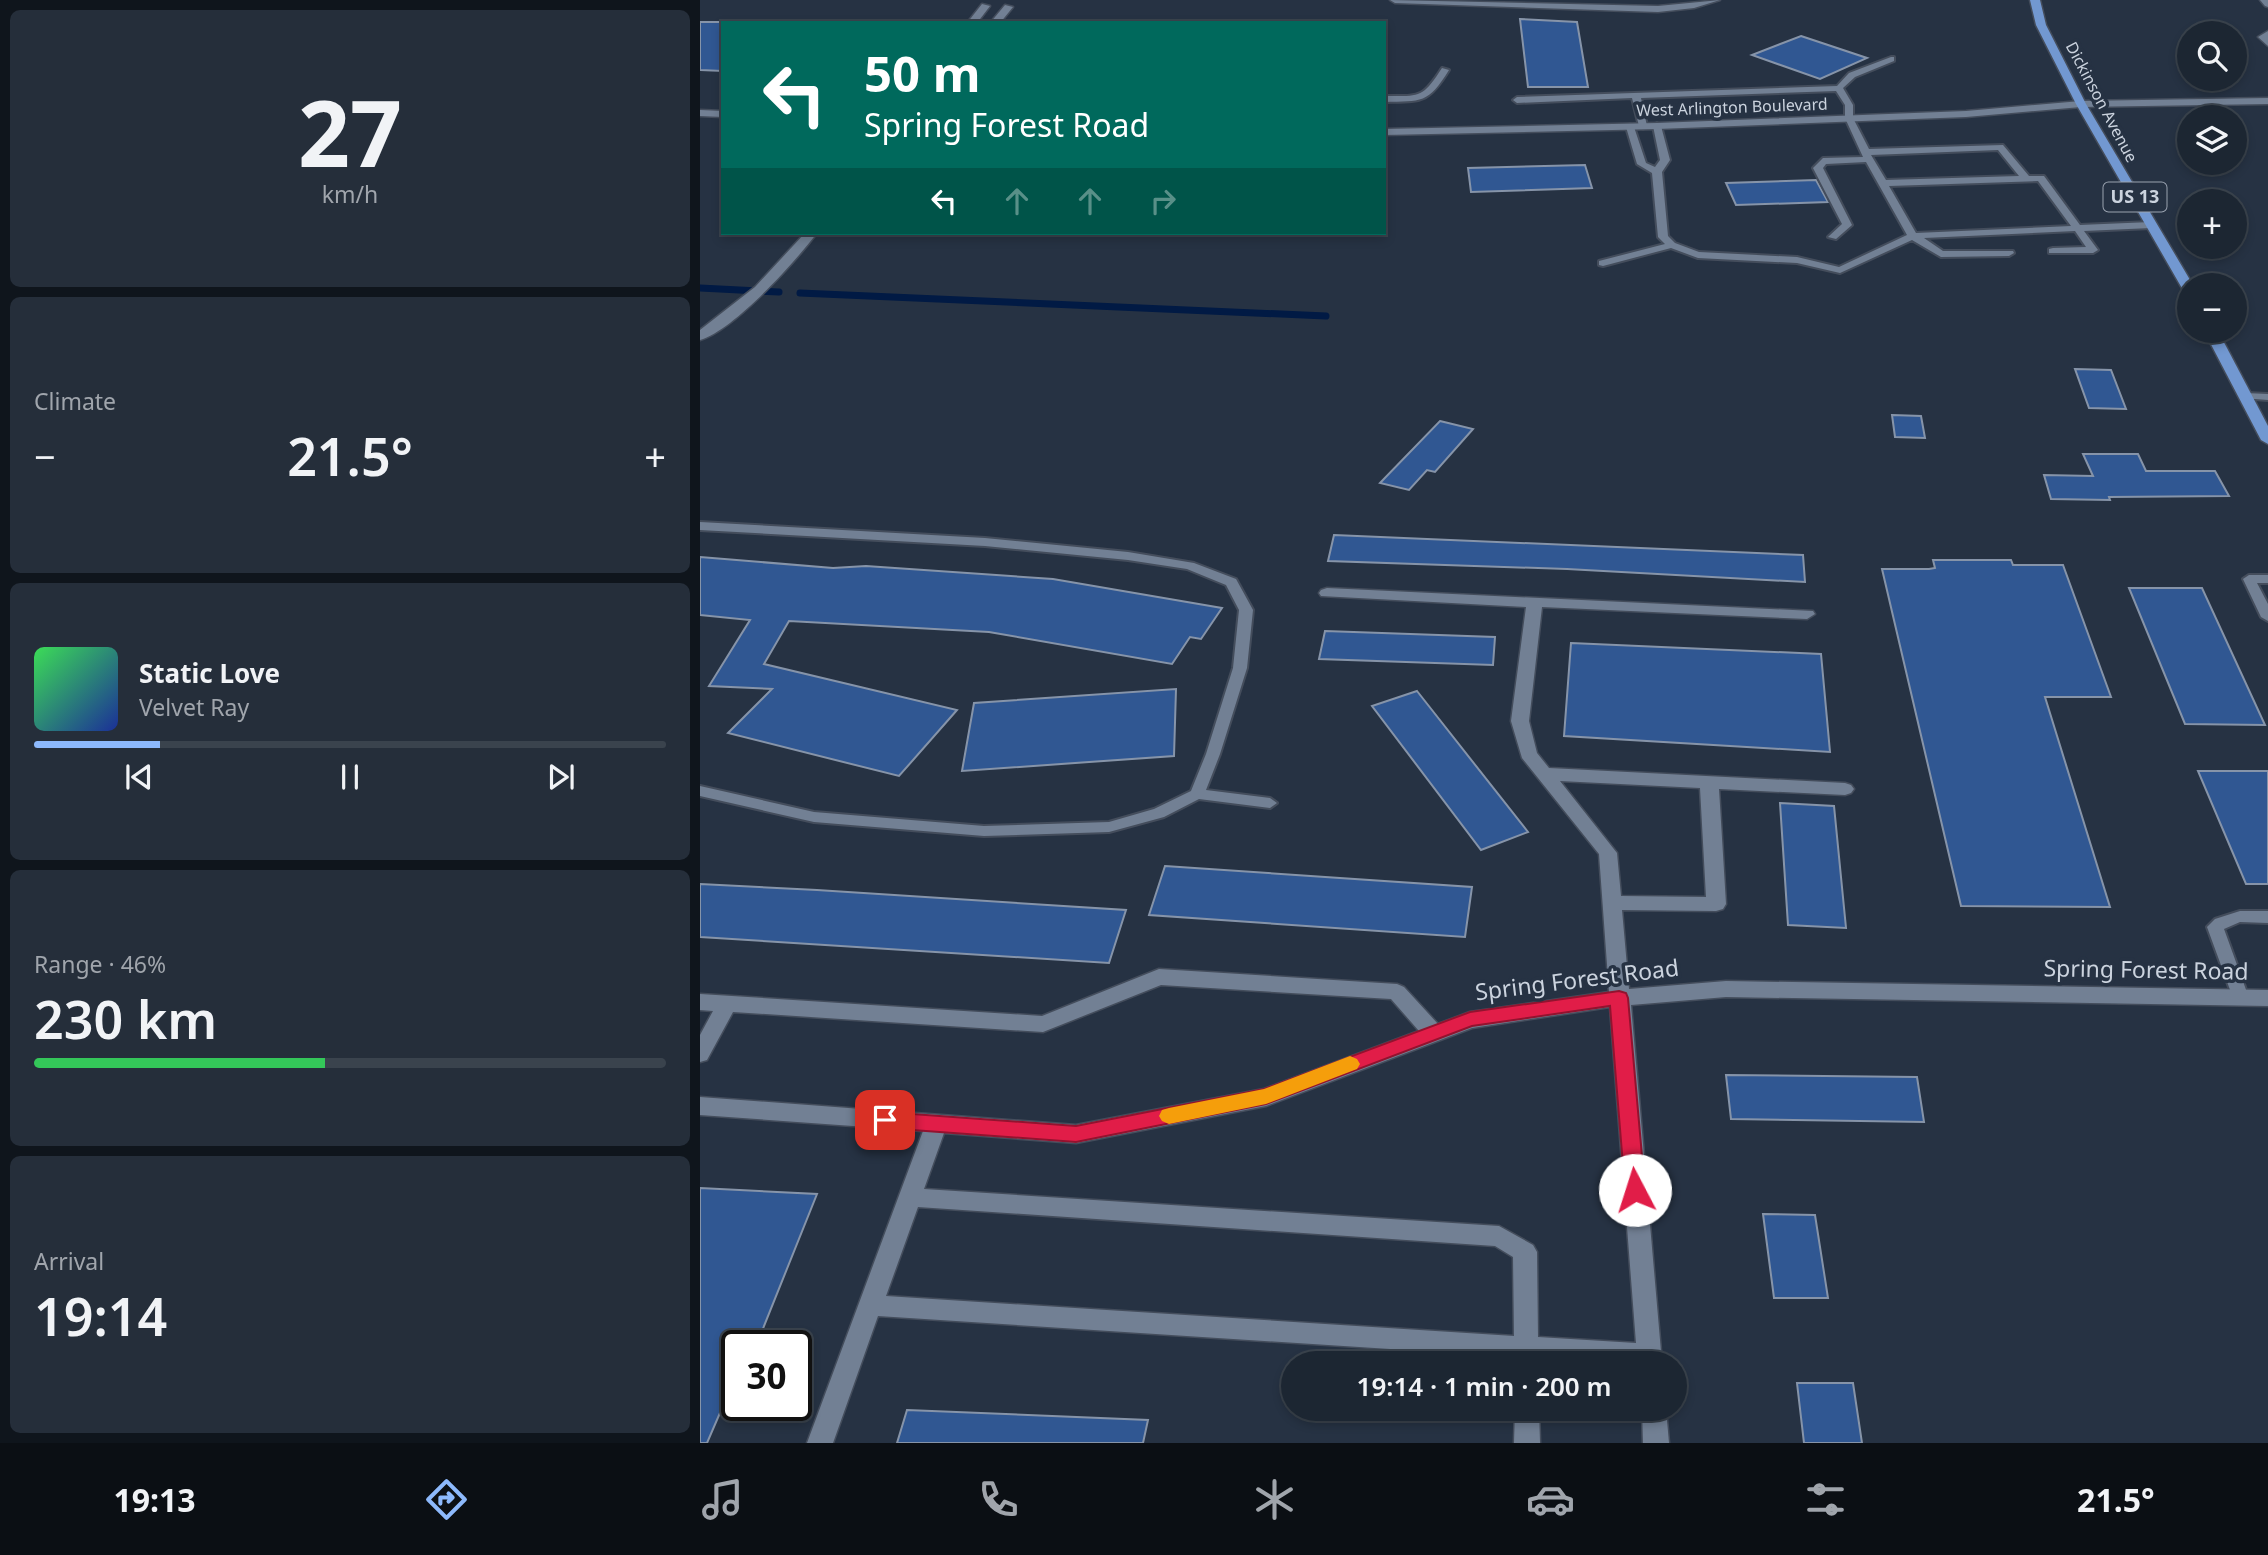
<!DOCTYPE html>
<html lang="en">
<head>
<meta charset="utf-8">
<style>
  body { margin:0; font-family:"Noto Sans",sans-serif; background:#252e3a; color:#f1f3f6; height:100vh; display:flex; flex-direction:column; font-size:26px; white-space:nowrap }
  * { box-sizing:border-box; margin:0 }
  p { font-size:23px; color:#a0a5ac }
  .icon { flex:none; width:38px; height:38px; fill:none; stroke:currentColor; stroke-width:2; stroke-linecap:round; stroke-linejoin:round }
  .map { position:relative; flex:1; overflow:hidden }
  .details { display:flex; flex-direction:column; gap:10px; padding:10px; background:#0f151c; width:700px }
  .details>* { flex:none }
  .hud { position:absolute; left:21px; top:21px; width:665px; height:214px; border-radius:0px; box-shadow:0 4px 10px #0003,0 0 0 2px #3a434d; background:#00695c; color:#fff; overflow:hidden }
  .fabs { position:absolute; left:1477px; top:21px; display:grid; gap:14px }
  .fabs a { display:grid; place-items:center; width:70px; height:70px; border-radius:50%; background:#1c2632; box-shadow:0 4px 10px #0003,0 0 0 2px #3a434d; font-size:35px }
  .speed { position:absolute; left:21px; top:1330px; display:flex; gap:14px; font-size:35px; font-weight:700; text-align:center }
  .speed>* { display:grid; place-content:center; width:91px; height:91px; border-radius:50%; background:#1c2632; box-shadow:0 4px 10px #0003,0 0 0 2px #3a434d; line-height:1 }
  .speed .limit { border:4px solid #111; border-radius:10px; background:#fff; color:#111 }
  .pin { position:absolute; display:grid; place-items:center; width:60px; height:60px; color:#fff; margin:-30px; border-radius:14px; box-shadow:0 4px 10px #0006 }
  .me { position:absolute; width:77px; margin:-38px; rotate:355deg; stroke-linejoin:round; filter:drop-shadow(0 0 5px #0008) }
  .turn { display:flex; align-items:center; gap:24px; height:147px; padding:0 28px; font-size:32px }
  .turn .icon { width:91px; height:91px; stroke-width:2.5 }
  .turn b { display:block; font-size:49px; line-height:60px }
  .lanes { display:flex; align-items:center; height:66px; padding:0 28px; background:#0003; justify-content:center; gap:35px; direction:ltr }
  .lanes .off { opacity:.35 }
  .big { font-size:52px; font-weight:600; line-height:1.1 }
  .details .tile { flex:1; display:flex; flex-direction:column; justify-content:center; gap:10px; min-width:0; padding:0 24px; border-radius:10px; background:#252e3a }
  .details .dial { align-items:center; gap:0 }
  .dial b { font-size:91px; line-height:1 }
  .song { display:flex; align-items:center; gap:21px }
  .cover { width:84px; height:84px; border-radius:10px; background:linear-gradient(135deg,hsl(130 70% 55%),hsl(230 70% 35%)) }
  .played { height:7px; border-radius:4px; background:linear-gradient(90deg,#8db9fc 20%,#3a434d 20%) }
  .keys { display:flex; justify-content:space-around; direction:ltr }
  .heat { display:flex; justify-content:space-between; align-items:center; font-size:38px; direction:ltr }
  .charge { height:10px; border-radius:5px; background:linear-gradient(90deg,#34c759 46%,#3a434d 0) }
  .trip { position:absolute; left:581px; top:1351px; width:406px; height:70px; border-radius:35px; background:#1c2632; box-shadow:0 4px 10px #0003,0 0 0 2px #3a434d; font-weight:600; line-height:70px; text-align:center }
  .tabs { display:flex; height:112px; justify-content:space-around; align-items:center; background:#0b0f14; color:#a0a5ac }
  .tabs .icon { width:49px; height:49px }
  .tabs .active { color:#8db9fc }
  .tabs b { font-size:32px; color:#f1f3f6 }
  main { display:flex; flex:1; min-height:0 }
  .map>svg:first-child { display:block }
  .lines { fill:none; stroke-linecap:round; stroke-linejoin:round }
  .stream { stroke:#011a44; stroke-width:7 }
  .building { fill:#305792; stroke:#8694a9; stroke-width:2 }
  .service-casing { stroke:#444d5c; stroke-width:4 }
  .minor-casing { stroke:#444d5c; stroke-width:3 }
  .secondary-casing { stroke:#444d5c; stroke-width:3 }
  .primary-casing { stroke:#444d5c; stroke-width:3 }
  .service { fill:#728094; fill-rule:evenodd }
  .minor { fill:#728094; fill-rule:evenodd }
  .secondary { fill:#728094; fill-rule:evenodd }
  .primary { fill:#7298d1; fill-rule:evenodd }
  .route { fill:#e11d48; stroke:#92132f; stroke-width:2 }
  .slow { fill:#f59e0b }
  .labels { text-anchor:middle; stroke-width:7; stroke-linejoin:round; paint-order:stroke }
  .far-street-label { font-size:16px; fill:#cbd3de; stroke:#263243 }
  .shield { fill:#263243; stroke:#9aa3b0; stroke-width:2 }
  .shield-label { font-size:18px; font-weight:bold; fill:#cbd3de }
  .near-street-label { font-size:23px; fill:#cbd3de; stroke:#263243 }
</style>
</head>
<body>
<main>
<section class="details">
<div class="tile dial"><b>27</b><p>km/h</p></div>
<div class="tile"><p>Climate</p>
<div class="heat"><a>−</a><b class="big">21.5°</b><a>+</a></div>
</div>
<div class="tile">
<div class="song"><i class="cover"></i><div><b>Static Love</b><p>Velvet Ray</p></div></div>
<div class="played"></div>
<div class="keys"><svg class="icon" aria-label="previous" viewBox="0 0 24 24"><path d="M18 5L8 12l10 7zM5 5v14"/></svg><svg class="icon" aria-label="pause" viewBox="0 0 24 24"><path d="M8 5v14M16 5v14"/></svg><svg class="icon" aria-label="next" viewBox="0 0 24 24"><path d="M6 5l10 7-10 7zM19 5v14"/></svg></div>
</div>
<div class="tile"><p>Range · 46%</p><b class="big">230 km</b><div class="charge"></div></div>
<div class="tile"><p>Arrival</p><b class="big">19:14</b></div>
</section>
<div class="map">
<svg width="1568" height="1443" viewBox="0 0 1568 1443">
  <rect width="100%" height="100%" fill="#263243"/>
  <g class="lines">
    <g class="stream">
      <path d="M 0,288 L 79,292"/>
      <path d="M 100,293 L 626,316"/>
    </g>
  </g>
  <g class="building">
    <path d="M 820,19 L 877,22 L 888,87 L 828,87 Z"/>
    <path d="M 0,22 L 23,22 L 23,71 L 0,70 Z"/>
    <path d="M 1101,36 L 1167,58 L 1120,79 L 1052,55 Z"/>
    <path d="M 885,165 L 892,188 L 771,192 L 768,168 Z"/>
    <path d="M 1116,180 L 1128,202 L 1036,205 L 1026,183 Z"/>
    <path d="M 1375,369 L 1411,370 L 1426,409 L 1389,408 Z"/>
    <path d="M 1192,415 L 1221,416 L 1225,438 L 1195,437 Z"/>
    <path d="M 740,421 L 773,429 L 735,472 L 727,470 L 709,490 L 680,483 Z"/>
    <path d="M 1383,454 L 1438,454 L 1446,471 L 1515,471 L 1529,496 L 1409,497 L 1410,500 L 1351,499 L 1344,475 L 1393,476 Z"/>
    <path d="M 634,535 L 1103,555 L 1105,582 L 867,569 L 628,561 Z"/>
    <path d="M 0,557 L 133,568 L 166,566 L 353,579 L 522,608 L 501,639 L 490,637 L 472,664 L 289,632 L 89,621 L 64,664 L 257,710 L 199,776 L 28,733 L 72,689 L 9,686 L 50,620 L 0,615 Z"/>
    <path d="M 1233,560 L 1311,560 L 1313,565 L 1363,565 L 1411,697 L 1345,697 L 1410,907 L 1261,906 L 1182,569 L 1229,569 L 1235,568 Z"/>
    <path d="M 1429,588 L 1502,588 L 1565,725 L 1485,724 Z"/>
    <path d="M 625,631 L 795,637 L 793,665 L 619,659 Z"/>
    <path d="M 871,643 L 1121,654 L 1130,752 L 864,736 Z"/>
    <path d="M 476,689 L 474,756 L 262,771 L 274,703 Z"/>
    <path d="M 717,691 L 828,832 L 781,850 L 672,706 Z"/>
    <path d="M 1498,771 L 1568,771 L 1568,884 L 1546,884 Z"/>
    <path d="M 1080,803 L 1134,806 L 1146,928 L 1088,925 Z"/>
    <path d="M 465,866 L 772,887 L 765,937 L 449,915 Z"/>
    <path d="M 0,884 L 117,890 L 426,910 L 409,963 L 0,937 Z"/>
    <path d="M 1026,1075 L 1217,1077 L 1224,1122 L 1031,1119 Z"/>
    <path d="M 0,1188 L 117,1194 L 56,1346 L 37,1346 L 37,1392 L 29,1392 L 7,1443 L 0,1443 Z"/>
    <path d="M 1063,1214 L 1115,1215 L 1128,1298 L 1074,1298 Z"/>
    <path d="M 1097,1383 L 1153,1383 L 1162,1443 L 1104,1443 Z"/>
    <path d="M 207,1410 L 448,1420 L 443,1443 L 197,1443 Z"/>
  </g>
  <g class="lines">
    <g class="service-casing">
      <g id="service">
        <path d="M 1191,57 L 1194,57 L 1194,61 L 1155,77 L 1143,88 L 1153,105 L 1153,118 L 1169,149 L 1303,145 L 1329,176 L 1344,176 L 1380,225 L 1451,222 L 1456,225 L 1451,228 L 1384,231 L 1398,250 L 1393,253 L 1349,253 L 1349,249 L 1353,248 L 1386,247 L 1375,231 L 1224,238 L 1243,251 L 1313,251 L 1314,253 L 1309,256 L 1241,257 L 1212,240 L 1140,273 L 1097,263 L 998,258 L 971,248 L 903,266 L 899,265 L 899,261 L 965,244 L 958,237 L 952,173 L 937,164 L 926,127 L 930,124 L 934,127 L 946,163 L 955,167 L 960,160 L 953,126 L 957,123 L 961,126 L 970,160 L 962,172 L 968,236 L 975,243 L 999,252 L 1097,257 L 1139,267 L 1207,235 L 1166,162 L 1126,164 L 1123,168 L 1152,225 L 1136,239 L 1128,237 L 1142,224 L 1113,168 L 1123,158 L 1163,157 L 1145,118 L 1145,105 L 1136,91 L 941,98 L 947,126 L 943,129 L 939,126 L 932,98 L 817,103 L 813,100 L 817,97 L 1137,86 L 1149,73 ZM 1298,150 L 1319,176 L 1186,180 L 1171,155 ZM 1338,181 L 1371,226 L 1216,233 L 1189,186 Z"/>
        <path d="M 742,68 L 749,70 C 728,104 722,101 684,102 L 684,96 C 720,96 722,99 742,68 Z"/>
        <path d="M 1545,393 L 1568,394 L 1568,400 L 1541,398 L 1539,396 Z"/>
        <path d="M 0,522 L 285,538 L 428,552 L 494,563 L 536,579 L 553,610 L 547,668 L 520,754 L 506,790 L 570,798 L 577,803 L 570,808 L 499,799 L 464,817 L 409,832 L 284,836 L 114,822 L 0,796 L 0,786 L 114,812 L 284,826 L 409,822 L 454,809 L 491,791 L 506,754 L 533,668 L 539,610 L 526,585 L 487,569 L 428,560 L 285,546 L 0,530 Z"/>
        <path d="M 1549,575 L 1568,575 L 1568,583 L 1557,583 L 1568,604 L 1568,621 L 1561,617 L 1543,579 Z"/>
        <path d="M 1540,911 L 1568,911 L 1568,923 L 1540,922 L 1524,929 L 1549,998 L 1547,1002 L 1541,1004 L 1535,1002 L 1533,998 L 1507,927 L 1515,919 Z"/>
      </g>
    </g>
    <g class="minor-casing">
      <g id="minor">
        <path d="M 690,0 L 958,6 L 1020,0 L 994,8 L 958,12 L 695,3 Z"/>
        <path d="M 1560,0 L 1568,0 L 1568,7 L 1565,6 Z"/>
        <path d="M 282,4 L 290,6 L 277,23 L 267,23 Z"/>
        <path d="M 305,5 L 313,7 L 300,23 L 290,23 Z"/>
        <path d="M 1568,31 L 1568,46 L 1558,37 Z"/>
        <path d="M 105,233 L 117,233 C 95,262 34,330 0,340 L 0,330 L 55,287 Z"/>
        <path d="M 627,588 L 1113,611 L 1115,614 L 1107,619 L 842,607 L 829,721 L 837,753 L 849,768 L 1145,783 L 1151,785 L 1154,789 L 1151,793 L 1145,795 L 1019,789 L 1026,904 L 1023,909 L 1016,911 L 922,910 L 929,989 L 1026,981 L 1568,990 L 1568,1006 L 1026,997 L 931,1005 L 962,1363 L 838,1359 L 838,1363 L 814,1363 L 814,1357 L 178,1316 L 133,1443 L 107,1443 L 223,1131 L 0,1115 L 0,1097 L 376,1125 L 564,1089 L 719,1031 L 691,999 L 461,985 L 343,1032 L 33,1012 L 7,1060 L 0,1062 L 0,1035 L 13,1011 L 0,1010 L 0,994 L 342,1016 L 459,969 L 697,984 L 704,987 L 738,1024 L 770,1012 L 909,992 L 899,854 L 822,758 L 811,721 L 826,607 L 621,596 L 619,593 L 621,590 ZM 860,781 L 1000,788 L 1006,897 L 921,896 L 917,853 ZM 910,1007 L 936,1343 L 838,1337 L 837,1252 L 833,1245 L 799,1226 L 224,1189 L 244,1133 L 376,1143 L 566,1106 L 772,1028 ZM 218,1207 L 795,1246 L 813,1257 L 814,1336 L 186,1296 Z"/>
        <path d="M 815,1409 L 839,1409 L 840,1443 L 814,1443 Z"/>
        <path d="M 942,1409 L 966,1409 L 969,1443 L 943,1443 Z"/>
      </g>
    </g>
    <g class="secondary-casing">
      <g id="secondary">
        <path d="M 1568,98 L 1568,104 L 1381,107 L 1266,117 L 957,129 L 684,135 L 684,129 L 957,123 L 1266,111 L 1381,101 Z"/>
        <path d="M 0,110 L 23,111 L 23,117 L 0,116 Z"/>
      </g>
    </g>
    <g class="primary-casing">
      <g id="primary">
        <path d="M 1330,0 L 1340,0 L 1346,25 L 1386,104 L 1493,285 L 1489,285 L 1489,294 L 1483,290 L 1376,104 L 1336,25 Z"/>
        <path d="M 1504,331 L 1518,331 L 1568,426 L 1568,444 L 1561,440 Z"/>
      </g>
    </g>
    <use href="#service" class="service"/>
    <use href="#minor" class="minor"/>
    <use href="#secondary" class="secondary"/>
    <use href="#primary" class="primary"/>
  </g>
  <path class="route" d="M 919,991 L 926,993 L 928,998 L 945,1190 L 942,1196 L 935,1199 L 928,1196 L 925,1190 L 910,1006 L 772,1026 L 566,1104 L 376,1142 L 185,1128 L 178,1125 L 175,1120 L 178,1114 L 185,1112 L 376,1126 L 564,1089 L 770,1012 Z"/>
  <path class="slow" d="M 650,1056 L 657,1059 L 660,1064 L 657,1069 L 566,1104 L 469,1124 L 462,1121 L 459,1116 L 462,1110 L 469,1108 L 564,1089 Z"/>
  <g class="labels">
    <g class="far-street-label">
      <text transform="translate(1402 102) rotate(62)" y="6">Dickinson Avenue</text>
      <text transform="translate(1032 107) rotate(-2)" y="6">West Arlington Boulevard</text>
    </g>
    <rect class="shield" x="1403.5" y="182.5" width="63" height="29" rx="5"/>
    <g class="shield-label">
      <text x="1435" y="203">US 13</text>
    </g>
    <g class="near-street-label">
      <text transform="translate(1446 970) rotate(1)" y="8">Spring Forest Road</text>
      <text transform="translate(877 980) rotate(-7)" y="8">Spring Forest Road</text>
    </g>
  </g>
</svg>
<div class="fabs">
<a><svg class="icon" aria-label="search" viewBox="0 0 24 24"><circle cx="10" cy="10" r="6"/><path d="M15 15l6 6"/></svg></a>
<a><svg class="icon" aria-label="layers" viewBox="0 0 24 24"><path d="M12 4l9 5-9 5-9-5zM3 14l9 5 9-5"/></svg></a>
<a>+</a>
<a>−</a>
</div>
<div class="speed"><div class="limit">30</div></div>
<div class="pin" style="left:185px;top:1120px;background:#d93025"><svg class="icon" aria-label="arrive" viewBox="0 0 24 24"><path d="M6 21V4h12l-3 4 3 4H6"/></svg></div>
<svg class="me" style="left:935px;top:1190px" viewBox="-20 -20 40 40"><circle r="19" fill="#fff"/><path d="M0-13L10 11 0 6-10 11z" fill="#e11d48"/></svg>
<div class="trip">19:14 · 1 min · 200 m</div>
<div class="hud">
<div class="turn"><svg class="icon" aria-label="left" viewBox="0 0 24 24"><path d="M17 20v-9H6M10 6l-5 5 5 5"/></svg><div><b>50 m</b>Spring Forest Road</div></div>
<div class="lanes"><svg class="icon" aria-label="left" viewBox="0 0 24 24"><path d="M17 20v-9H6M10 6l-5 5 5 5"/></svg><svg class="icon off" aria-label="ahead" viewBox="0 0 24 24"><path d="M12 20V5M6 11l6-6 6 6"/></svg><svg class="icon off" aria-label="ahead" viewBox="0 0 24 24"><path d="M12 20V5M6 11l6-6 6 6"/></svg><svg class="icon off" aria-label="right" viewBox="0 0 24 24"><path d="M7 20v-9h11M14 6l5 5-5 5"/></svg></div>
</div>
</div>
</main>
<nav class="tabs">
<b>19:13</b>
<svg class="icon active" aria-label="directions" viewBox="0 0 24 24"><path d="M12 3l9 9-9 9-9-9zM9 14v-3h6M13 9l2 2-2 2"/></svg>
<svg class="icon" aria-label="music" viewBox="0 0 24 24"><path d="M9 18V5l10-2v13"/><circle cx="6" cy="18" r="3"/><circle cx="16" cy="16" r="3"/></svg>
<svg class="icon" aria-label="phone" viewBox="0 0 24 24"><path d="M5 4h4l2 5-3 2q2 4 5 5l2-3 5 2v4C11 20 4 13 5 4z"/></svg>
<svg class="icon" aria-label="climate" viewBox="0 0 24 24"><path d="M12 3v18M4 7l16 10M4 17L20 7"/></svg>
<svg class="icon" aria-label="car" viewBox="0 0 24 24"><path d="M5 17H2v-5l4-1 3-4h7l3 4 3 1v5h-3M9 17h6M6 11h13"/><circle cx="7" cy="17" r="2"/><circle cx="17" cy="17" r="2"/></svg>
<svg class="icon" aria-label="filters" viewBox="0 0 24 24"><path d="M4 7h16M4 17h16"/><circle cx="9" cy="7" r="2"/><circle cx="15" cy="17" r="2"/></svg>
<b>21.5°</b>
</nav>
</body>
</html>
